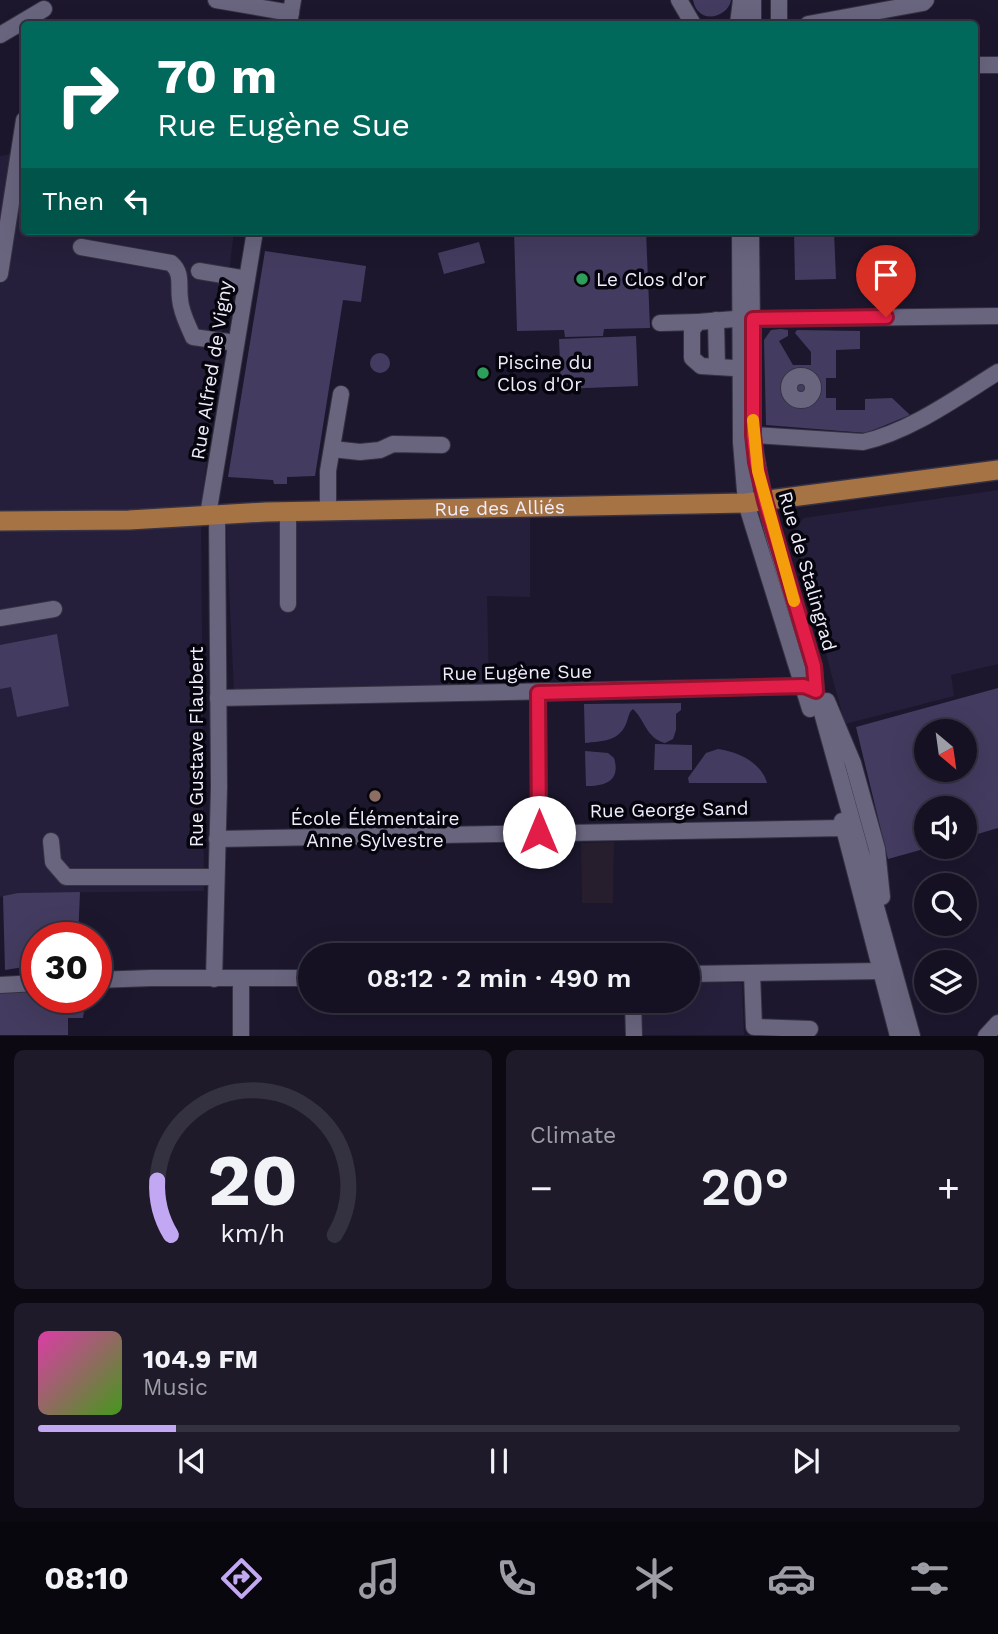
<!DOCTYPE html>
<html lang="en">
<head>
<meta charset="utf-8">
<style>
  body { margin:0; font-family:"Work Sans",sans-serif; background:#1e1a2a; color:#f1f3f6; height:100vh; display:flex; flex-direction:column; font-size:26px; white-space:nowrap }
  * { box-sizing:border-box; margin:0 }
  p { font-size:23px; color:#9d9da5 }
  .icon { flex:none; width:38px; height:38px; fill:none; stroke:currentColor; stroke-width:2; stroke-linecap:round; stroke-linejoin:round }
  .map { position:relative; height:1036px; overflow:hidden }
  .sheet { display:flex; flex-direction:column; gap:14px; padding:14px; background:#0c0913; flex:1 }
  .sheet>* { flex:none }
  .banner { position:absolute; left:21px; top:21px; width:957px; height:214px; border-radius:7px; box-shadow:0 7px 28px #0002,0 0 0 2px #343140; background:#00695c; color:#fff; overflow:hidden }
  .needle { width:46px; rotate:151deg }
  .buttons { position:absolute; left:914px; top:719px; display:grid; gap:14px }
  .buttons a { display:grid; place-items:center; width:63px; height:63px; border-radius:50%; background:#151122; box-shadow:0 7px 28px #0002,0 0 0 2px #343140; font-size:35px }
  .speed { position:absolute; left:21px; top:922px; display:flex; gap:14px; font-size:35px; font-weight:700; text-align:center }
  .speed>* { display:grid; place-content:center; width:91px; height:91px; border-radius:50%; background:#151122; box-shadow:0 7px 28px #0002,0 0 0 2px #343140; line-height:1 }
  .speed .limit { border:10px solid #d22; background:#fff; color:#111 }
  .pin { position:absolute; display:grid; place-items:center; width:60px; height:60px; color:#fff; margin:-72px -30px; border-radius:50% 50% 50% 0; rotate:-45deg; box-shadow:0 0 7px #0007 }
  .pin .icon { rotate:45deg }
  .me { position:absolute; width:77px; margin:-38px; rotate:0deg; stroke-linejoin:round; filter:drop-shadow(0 0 5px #0008) }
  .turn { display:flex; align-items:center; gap:24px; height:147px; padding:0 21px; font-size:32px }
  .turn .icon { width:91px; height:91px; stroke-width:2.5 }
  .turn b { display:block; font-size:49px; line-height:60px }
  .then { display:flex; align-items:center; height:66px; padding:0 21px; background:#0003; gap:14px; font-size:26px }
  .big { font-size:52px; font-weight:600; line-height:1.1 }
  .sheet .tile { flex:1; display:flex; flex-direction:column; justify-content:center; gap:10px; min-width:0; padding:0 24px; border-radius:10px; background:#1e1a2a }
  .sheet .dial { align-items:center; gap:0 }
  .dial svg { height:182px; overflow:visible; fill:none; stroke:#343140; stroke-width:7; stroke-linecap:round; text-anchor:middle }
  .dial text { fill:#f1f3f6; stroke:none }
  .song { display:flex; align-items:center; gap:21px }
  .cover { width:84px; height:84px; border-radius:10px; background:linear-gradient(135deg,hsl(320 70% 55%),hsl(100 70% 35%)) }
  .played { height:7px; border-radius:4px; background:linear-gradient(90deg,#c2a7f2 15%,#343140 15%) }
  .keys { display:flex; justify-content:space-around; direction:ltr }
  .heat { display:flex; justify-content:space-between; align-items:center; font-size:38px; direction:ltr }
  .sheet .tiles { flex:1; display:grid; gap:14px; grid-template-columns:1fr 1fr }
  .tile:last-child { grid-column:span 2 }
  .trip { position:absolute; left:298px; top:943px; width:402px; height:70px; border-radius:35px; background:#151122; box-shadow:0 7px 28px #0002,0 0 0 2px #343140; font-weight:600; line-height:70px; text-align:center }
  .tab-bar { display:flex; height:112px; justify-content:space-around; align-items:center; background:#08070e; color:#9d9da5 }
  .tab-bar .icon { width:49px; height:49px }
  .tab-bar .active { color:#c2a7f2 }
  .tab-bar b { font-size:32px; color:#f1f3f6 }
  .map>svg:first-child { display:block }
  .built { fill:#261f3b }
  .industrial { fill:#261e2d }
  .green { fill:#443c60; fill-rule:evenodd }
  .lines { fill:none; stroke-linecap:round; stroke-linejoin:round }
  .minor-casing { stroke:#363243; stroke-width:18 }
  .major-casing { stroke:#363243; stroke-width:22 }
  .minor { stroke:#69657f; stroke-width:16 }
  .major { stroke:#a67344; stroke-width:19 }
  .route-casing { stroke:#92132f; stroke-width:18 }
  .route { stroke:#e11d48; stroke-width:12 }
  .slow { stroke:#f59e0b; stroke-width:12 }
  .leisure-dot { fill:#2e9e5b; stroke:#06050d; stroke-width:2.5 }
  .education-dot { fill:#8d6e63; stroke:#06050d; stroke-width:2.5 }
  .labels { text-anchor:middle; stroke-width:7; stroke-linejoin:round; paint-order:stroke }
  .poi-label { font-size:19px; fill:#f0eefd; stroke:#06050d; text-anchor:start }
  .street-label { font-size:19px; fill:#f0eefd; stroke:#06050d }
</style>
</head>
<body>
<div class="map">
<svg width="998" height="1036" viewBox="0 0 998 1036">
  <rect width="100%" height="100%" fill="#1c172d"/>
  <g class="built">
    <path d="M 24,152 L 24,231 L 234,231 L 201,509 L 204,891 L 18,893 L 0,897 L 0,156 Z"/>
    <path d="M 998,490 L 998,664 L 951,675 L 954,696 L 845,724 L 793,532 L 804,518 Z"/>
    <path d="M 530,512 L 530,597 L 487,596 L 489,686 L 234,691 L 226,523 Z"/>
    <path d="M 688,982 L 742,983 L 744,1035 L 627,1035 L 626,1001 L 688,1001 Z"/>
  </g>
  <path class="industrial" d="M 614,842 L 613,903 L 582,903 L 581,843 Z"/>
  <g class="green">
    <path d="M 693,0 L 731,0 C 729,14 708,23 698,11 C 695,8 694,4 693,0 Z"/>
    <path d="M 514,231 L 646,231 L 650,328 L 604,329 L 603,336 L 565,337 L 564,330 L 517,331 Z"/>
    <path d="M 794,231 L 834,231 L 836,279 L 795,280 Z"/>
    <path d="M 479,242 L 485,263 L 444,274 L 438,253 Z"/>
    <path d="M 265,251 L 366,266 L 361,302 L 343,300 L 315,476 L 287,477 L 287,484 L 274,484 L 273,480 L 228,477 Z"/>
    <path d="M 781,329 L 788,330 L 788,336 L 779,341 L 793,365 L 811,365 L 811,352 L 795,333 L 797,330 L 860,331 L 860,349 L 836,350 L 836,378 L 826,378 L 826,398 L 836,398 L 836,410 L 865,410 L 865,399 L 892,398 L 910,415 L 866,433 L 766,425 L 764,340 L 771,330 Z"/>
    <path d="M 636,336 L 638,386 L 561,389 L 559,339 Z"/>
    <circle cx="380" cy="363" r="10"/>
    <path d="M 57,634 L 69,706 L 17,717 L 11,687 L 0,689 L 0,645 Z"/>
    <path d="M 998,688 L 998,828 L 964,838 L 964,808 L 926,808 L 926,847 L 931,847 L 888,859 L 856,727 ZM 926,732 L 964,732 L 964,770 L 926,770 Z"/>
    <path d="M 681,703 L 681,710 L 676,714 L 676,730 L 673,739 L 665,743 C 646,738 645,720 633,709 C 628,713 629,717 626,724 C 618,742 602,741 585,743 L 584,704 Z"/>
    <path d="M 655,744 L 692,745 L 692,770 L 654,770 Z"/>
    <path d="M 718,749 C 738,752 761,762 767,783 L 689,783 L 688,778 L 706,753 Z"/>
    <path d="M 585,751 L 608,753 L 614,758 C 621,781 605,786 586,786 Z"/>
    <path d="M 80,892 L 78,938 L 37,938 L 37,965 L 5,970 L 3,896 L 18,893 Z"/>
    <path d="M 37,989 L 37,998 L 86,998 L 83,1018 L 68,1018 L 68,1035 L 0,1035 L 0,991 Z"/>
  </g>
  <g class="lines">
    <g class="minor-casing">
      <g id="minor">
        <path d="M 216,0 L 291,13"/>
        <path d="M 679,0 L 693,24"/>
        <path d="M 289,24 L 293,0"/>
        <path d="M 738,24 L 741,0"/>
        <path d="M 753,24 L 753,0"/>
        <path d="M 779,24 L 779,0"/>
        <path d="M 808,24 L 923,3 L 926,0"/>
        <path d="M 0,35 L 44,9"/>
        <path d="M 975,65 L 998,65"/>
        <path d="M 740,231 L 741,442 L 746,503 L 810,709"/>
        <path d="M 751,231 L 753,435 C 763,512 790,592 814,666 L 816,691 L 912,1036"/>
        <path d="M 81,247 L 171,263 C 183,273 178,285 180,299 C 181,313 188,325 193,337 L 236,343"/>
        <path d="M 199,271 L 247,279"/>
        <path d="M 0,274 L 24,120"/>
        <path d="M 747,318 L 698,322 L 692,330 L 692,358 L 701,366 L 750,369"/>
        <path d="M 753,319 L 998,316"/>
        <path d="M 716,320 L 717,367"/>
        <path d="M 660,323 L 698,322"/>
        <circle cx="801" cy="388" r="12"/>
        <path d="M 753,435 L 863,442 C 911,431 956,398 998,372"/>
        <path d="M 332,449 L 360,452 L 380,450 L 393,444 L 442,445"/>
        <path d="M 328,511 L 328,471 L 341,394"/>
        <path d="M 208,515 L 255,231"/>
        <path d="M 288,604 L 288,512"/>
        <path d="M 0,618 L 54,609"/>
        <path d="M 538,693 L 539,832"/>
        <path d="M 218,698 L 804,686 L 813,690"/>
        <path d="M 827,701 L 853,763 L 877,849 L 882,897"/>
        <path d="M 842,821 L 898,1036"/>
        <path d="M 217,839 L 843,828 L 850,835"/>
        <path d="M 51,841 L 53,862 L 66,877 L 216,877"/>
        <path d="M 752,973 L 754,1027 L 810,1029"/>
        <path d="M 688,974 L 882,971"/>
        <path d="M 214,979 L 219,787 L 217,515"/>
        <path d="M 241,979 L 241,1036"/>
        <path d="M 96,980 L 151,978 L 310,978"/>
        <path d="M 0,985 L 37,983"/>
        <path d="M 633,1001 L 634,1036"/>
        <path d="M 986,1036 L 998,1023"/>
      </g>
    </g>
    <g class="major-casing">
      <g id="major">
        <path id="s1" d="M 0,521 L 129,520 L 266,512 L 746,503 L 998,470"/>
      </g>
    </g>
    <use href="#minor" class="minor"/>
    <use href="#major" class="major"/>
  </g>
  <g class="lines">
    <g class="route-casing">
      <path id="route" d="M 539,832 L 538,693 L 804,686 L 816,691 L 814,666 L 765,501 L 756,462 L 753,435 L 753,319 L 886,317"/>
    </g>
    <use href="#route" class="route"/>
    <path class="slow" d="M 753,420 L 758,471 L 794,601"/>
  </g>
  <g class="leisure-dot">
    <circle cx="582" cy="279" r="7"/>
    <circle cx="483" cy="373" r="7"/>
  </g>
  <circle class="education-dot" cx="375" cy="796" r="7"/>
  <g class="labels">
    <g class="poi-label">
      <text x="596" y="286">Le Clos d'or</text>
      <text x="497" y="369">Piscine du<tspan x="497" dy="22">Clos d'Or</tspan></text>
      <text x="375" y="825" text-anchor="middle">École Élémentaire<tspan x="375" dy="22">Anne Sylvestre</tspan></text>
    </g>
    <g class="street-label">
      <text transform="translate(211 370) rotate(-81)" y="7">Rue Alfred de Vigny</text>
      <text dy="7" stroke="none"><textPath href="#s1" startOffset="500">Rue des Alliés</textPath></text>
      <text transform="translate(808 571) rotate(74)" y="7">Rue de Stalingrad</text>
      <text transform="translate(517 672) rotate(-1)" y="7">Rue Eugène Sue</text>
      <text transform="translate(196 747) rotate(-90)" y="7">Rue Gustave Flaubert</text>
      <text transform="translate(669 809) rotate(-1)" y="7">Rue George Sand</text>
    </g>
  </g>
</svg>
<div class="buttons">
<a><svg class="needle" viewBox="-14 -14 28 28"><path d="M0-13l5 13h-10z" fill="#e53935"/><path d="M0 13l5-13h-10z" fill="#9d9da5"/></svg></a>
<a><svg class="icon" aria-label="sound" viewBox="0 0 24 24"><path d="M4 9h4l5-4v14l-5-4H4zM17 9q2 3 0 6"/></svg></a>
<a><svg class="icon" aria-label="search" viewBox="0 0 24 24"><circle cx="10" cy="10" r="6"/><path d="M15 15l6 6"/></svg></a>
<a><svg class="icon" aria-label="layers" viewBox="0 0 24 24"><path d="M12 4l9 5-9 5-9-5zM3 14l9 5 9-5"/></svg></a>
</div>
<div class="speed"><div class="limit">30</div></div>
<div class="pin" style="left:886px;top:317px;background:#d93025"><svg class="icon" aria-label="arrive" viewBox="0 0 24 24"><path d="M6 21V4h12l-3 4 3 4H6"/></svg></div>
<svg class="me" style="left:539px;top:832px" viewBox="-20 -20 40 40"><circle r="19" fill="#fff"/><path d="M0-13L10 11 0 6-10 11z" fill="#e11d48"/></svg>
<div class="trip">08:12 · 2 min · 490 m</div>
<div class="banner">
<div class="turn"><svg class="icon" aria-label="right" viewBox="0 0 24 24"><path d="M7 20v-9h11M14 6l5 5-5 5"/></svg><div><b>70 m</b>Rue Eugène Sue</div></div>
<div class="then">Then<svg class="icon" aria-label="left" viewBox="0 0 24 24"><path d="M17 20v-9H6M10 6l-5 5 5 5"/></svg></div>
</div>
</div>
<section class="sheet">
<div class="tiles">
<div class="tile dial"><svg viewBox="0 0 100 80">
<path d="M14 69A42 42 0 1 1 86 69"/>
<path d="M14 69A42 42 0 0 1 8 45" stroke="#c2a7f2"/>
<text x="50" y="56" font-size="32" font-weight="700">20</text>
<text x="50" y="72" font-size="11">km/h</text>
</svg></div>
<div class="tile"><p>Climate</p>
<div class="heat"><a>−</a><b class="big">20°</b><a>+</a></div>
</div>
<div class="tile">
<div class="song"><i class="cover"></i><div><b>104.9 FM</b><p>Music</p></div></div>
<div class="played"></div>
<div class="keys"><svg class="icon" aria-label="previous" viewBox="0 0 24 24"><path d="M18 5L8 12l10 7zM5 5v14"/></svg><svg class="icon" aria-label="pause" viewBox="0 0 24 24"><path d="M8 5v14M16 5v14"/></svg><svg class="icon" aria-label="next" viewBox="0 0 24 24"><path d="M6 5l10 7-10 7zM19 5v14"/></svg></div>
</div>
</div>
</section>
<nav class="tab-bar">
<b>08:10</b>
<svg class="icon active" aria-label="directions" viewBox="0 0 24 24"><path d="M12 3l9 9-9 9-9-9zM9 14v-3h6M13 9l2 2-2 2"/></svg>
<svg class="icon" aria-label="music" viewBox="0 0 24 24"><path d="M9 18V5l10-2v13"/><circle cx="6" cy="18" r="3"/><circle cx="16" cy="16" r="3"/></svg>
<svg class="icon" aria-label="phone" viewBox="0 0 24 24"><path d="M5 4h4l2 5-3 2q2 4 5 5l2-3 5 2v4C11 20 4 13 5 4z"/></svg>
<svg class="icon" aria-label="climate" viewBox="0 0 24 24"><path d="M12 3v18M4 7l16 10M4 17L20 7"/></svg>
<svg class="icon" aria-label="car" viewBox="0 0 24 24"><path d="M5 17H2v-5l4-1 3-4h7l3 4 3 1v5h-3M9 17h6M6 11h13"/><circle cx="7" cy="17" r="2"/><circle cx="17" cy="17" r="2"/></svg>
<svg class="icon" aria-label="filters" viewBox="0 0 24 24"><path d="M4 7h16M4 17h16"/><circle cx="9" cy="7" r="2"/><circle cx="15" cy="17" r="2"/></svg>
</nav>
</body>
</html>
